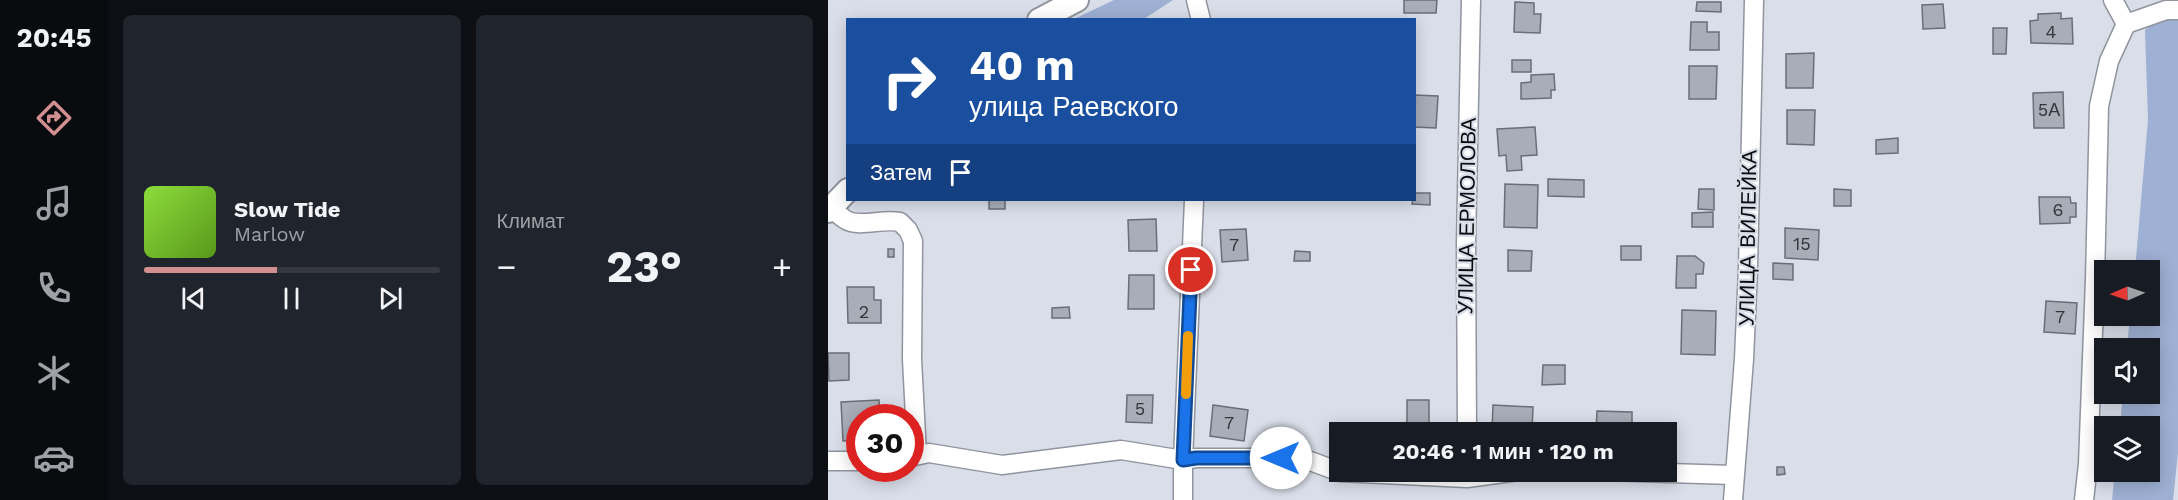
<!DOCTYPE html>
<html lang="ru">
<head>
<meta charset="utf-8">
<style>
  body { margin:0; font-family:"Work Sans",sans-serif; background:#20242c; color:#f1f3f6; height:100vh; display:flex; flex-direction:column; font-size:22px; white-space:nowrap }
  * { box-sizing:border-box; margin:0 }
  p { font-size:20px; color:#9ea1a6 }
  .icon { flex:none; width:33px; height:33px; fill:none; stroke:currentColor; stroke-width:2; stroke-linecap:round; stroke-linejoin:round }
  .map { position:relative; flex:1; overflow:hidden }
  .details { display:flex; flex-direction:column; gap:15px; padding:15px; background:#0d0f14; width:720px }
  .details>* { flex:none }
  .hud { position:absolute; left:18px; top:18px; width:570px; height:183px; border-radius:0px; box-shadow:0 3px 15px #0003; background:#1a4fa0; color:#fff; overflow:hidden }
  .needle { width:39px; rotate:268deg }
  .fabs { position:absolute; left:1266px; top:260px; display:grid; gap:12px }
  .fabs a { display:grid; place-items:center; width:66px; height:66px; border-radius:0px; background:#171b24; box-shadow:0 3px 15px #0003; font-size:30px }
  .speed { position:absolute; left:18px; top:404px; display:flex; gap:12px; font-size:30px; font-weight:700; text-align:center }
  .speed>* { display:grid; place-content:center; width:78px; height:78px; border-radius:50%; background:#171b24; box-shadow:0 3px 15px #0003; line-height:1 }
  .speed .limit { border:9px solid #d22; background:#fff; color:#111 }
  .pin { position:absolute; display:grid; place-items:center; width:51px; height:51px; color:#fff; margin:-26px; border:3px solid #fff; border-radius:50%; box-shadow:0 2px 6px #0007 }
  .me { position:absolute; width:66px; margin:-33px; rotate:270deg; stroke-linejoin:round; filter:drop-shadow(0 0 4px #0008) }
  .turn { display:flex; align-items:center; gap:21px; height:126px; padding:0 24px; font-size:27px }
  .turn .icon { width:78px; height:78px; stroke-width:2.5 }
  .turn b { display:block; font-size:42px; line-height:51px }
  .then { display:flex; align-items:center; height:57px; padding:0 24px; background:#0003; gap:12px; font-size:22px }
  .big { font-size:45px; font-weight:700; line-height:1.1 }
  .details .card { flex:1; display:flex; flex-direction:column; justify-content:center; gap:9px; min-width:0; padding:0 21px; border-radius:9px; background:#20242c }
  .song { display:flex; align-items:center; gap:18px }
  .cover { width:72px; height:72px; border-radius:9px; background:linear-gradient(135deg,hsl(90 70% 55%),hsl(90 70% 35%)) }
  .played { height:6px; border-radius:3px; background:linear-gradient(90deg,#d18f90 45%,#363941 45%) }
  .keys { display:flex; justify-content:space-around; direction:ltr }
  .heat { display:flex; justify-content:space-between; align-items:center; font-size:33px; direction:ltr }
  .details .tiles { flex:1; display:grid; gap:15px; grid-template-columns:repeat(2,1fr) }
  .trip { position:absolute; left:501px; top:422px; width:348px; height:60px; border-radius:0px; background:#171b24; box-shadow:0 3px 15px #0003; font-weight:700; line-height:60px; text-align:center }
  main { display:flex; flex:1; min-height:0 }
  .menu { display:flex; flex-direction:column; width:108px; justify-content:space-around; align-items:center; background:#090b0e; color:#9ea1a6 }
  .menu .icon { width:42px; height:42px }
  .menu .active { color:#d18f90 }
  .menu b { font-size:27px; color:#f1f3f6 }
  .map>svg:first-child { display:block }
  .green { fill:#9eb0d3 }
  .building { fill:#a8adb8; stroke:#696e77; stroke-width:1.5 }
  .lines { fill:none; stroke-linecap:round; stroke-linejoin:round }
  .minor-casing { stroke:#8f949e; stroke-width:21 }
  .tertiary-casing { stroke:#8f949e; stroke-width:26 }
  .minor { stroke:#fff; stroke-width:18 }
  .tertiary { stroke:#fff; stroke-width:22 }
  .route-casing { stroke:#114b97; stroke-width:15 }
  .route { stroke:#1a73e8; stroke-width:10 }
  .slow { stroke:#f59e0b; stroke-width:10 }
  .labels { text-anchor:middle; stroke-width:4.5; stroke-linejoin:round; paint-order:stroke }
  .number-label { font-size:18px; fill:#32353a }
  .street-label { font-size:21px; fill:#0b0d10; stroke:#d9dee9 }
</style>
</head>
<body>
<main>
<nav class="menu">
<b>20:45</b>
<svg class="icon active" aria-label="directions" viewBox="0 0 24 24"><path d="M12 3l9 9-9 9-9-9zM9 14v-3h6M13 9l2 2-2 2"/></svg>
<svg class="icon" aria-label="music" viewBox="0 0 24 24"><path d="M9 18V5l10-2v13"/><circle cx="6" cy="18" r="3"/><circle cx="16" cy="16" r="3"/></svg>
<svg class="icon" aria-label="phone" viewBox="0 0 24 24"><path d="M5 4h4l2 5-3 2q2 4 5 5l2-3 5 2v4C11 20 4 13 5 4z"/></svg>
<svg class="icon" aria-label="climate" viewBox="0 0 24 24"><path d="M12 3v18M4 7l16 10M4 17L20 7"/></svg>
<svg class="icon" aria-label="car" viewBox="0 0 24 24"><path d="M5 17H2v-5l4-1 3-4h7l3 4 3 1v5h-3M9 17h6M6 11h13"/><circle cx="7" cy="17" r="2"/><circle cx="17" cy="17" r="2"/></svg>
</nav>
<section class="details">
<div class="tiles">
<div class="card">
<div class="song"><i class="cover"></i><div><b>Slow Tide</b><p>Marlow</p></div></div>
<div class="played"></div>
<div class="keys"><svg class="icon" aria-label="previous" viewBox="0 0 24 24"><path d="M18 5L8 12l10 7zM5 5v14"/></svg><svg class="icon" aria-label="pause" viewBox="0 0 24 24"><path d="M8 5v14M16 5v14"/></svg><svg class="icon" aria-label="next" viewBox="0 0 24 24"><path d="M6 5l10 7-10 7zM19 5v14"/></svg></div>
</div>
<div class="card"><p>Климат</p>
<div class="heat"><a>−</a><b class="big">23°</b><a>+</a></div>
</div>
</div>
</section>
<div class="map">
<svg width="1350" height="500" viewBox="0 0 1350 500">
  <rect width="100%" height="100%" fill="#d9dee9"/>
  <g class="green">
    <path d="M 286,0 L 345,0 L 316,19 L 246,19 Z"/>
    <path d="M 1331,18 L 1350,19 L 1350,453 L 1345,500 L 1284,500 L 1287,471 L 1322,471 L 1322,426 L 1292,426 L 1295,393 L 1322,393 L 1322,348 L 1299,348 L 1302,315 L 1322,315 L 1322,270 L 1307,270 L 1320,120 L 1317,30 Z"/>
  </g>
  <g class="building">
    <path d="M 576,0 L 609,0 L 608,13 L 576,13 Z"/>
    <path d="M 687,2 L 706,3 L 706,14 L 713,14 L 712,33 L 686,32 Z"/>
    <path d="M 869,2 L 893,2 L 893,12 L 868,11 Z"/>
    <path d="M 1115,4 L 1117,28 L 1095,29 L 1094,5 Z"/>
    <path d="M 1233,13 L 1233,19 L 1244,18 L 1245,44 L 1203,43 L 1202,21 L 1210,20 L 1210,14 Z"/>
    <path d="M 863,22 L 879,22 L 879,32 L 891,32 L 891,50 L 862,50 Z"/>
    <path d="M 1165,28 L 1179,28 L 1178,54 L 1165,54 Z"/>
    <path d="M 986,53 L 985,88 L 958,88 L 958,54 Z"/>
    <rect x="684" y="60" width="19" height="12"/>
    <path d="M 861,66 L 889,66 L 888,99 L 861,99 Z"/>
    <path d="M 726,74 L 727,90 L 723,90 L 723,98 L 693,99 L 693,83 L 703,82 L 703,75 Z"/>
    <path d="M 1235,92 L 1236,128 L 1206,128 L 1205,93 Z"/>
    <path d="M 586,95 L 610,96 L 608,128 L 586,127 Z"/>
    <path d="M 959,110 L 987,110 L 986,145 L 959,144 Z"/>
    <path d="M 707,127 L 709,155 L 693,156 L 694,170 L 679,171 L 678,155 L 671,156 L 669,129 Z"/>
    <path d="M 1070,138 L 1070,153 L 1048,154 L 1048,140 Z"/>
    <path d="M 720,179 L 756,180 L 756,197 L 720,196 Z"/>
    <path d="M 677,184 L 710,185 L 709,228 L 676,227 Z"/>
    <path d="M 871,189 L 886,189 L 886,210 L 870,209 Z"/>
    <path d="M 1006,189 L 1023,190 L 1023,206 L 1006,206 Z"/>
    <path d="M 586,193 L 602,193 L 602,205 L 584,204 Z"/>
    <path d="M 1211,197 L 1242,197 L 1243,203 L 1248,203 L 1248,217 L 1242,217 L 1242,223 L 1212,224 Z"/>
    <rect x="161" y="200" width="16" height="9"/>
    <path d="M 885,212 L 885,227 L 864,227 L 864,213 Z"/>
    <path d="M 328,219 L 329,251 L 301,251 L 300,220 Z"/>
    <path d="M 957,228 L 991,230 L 990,260 L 957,258 Z"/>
    <path d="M 418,229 L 420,260 L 394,262 L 392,230 Z"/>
    <rect x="793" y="246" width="20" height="14"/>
    <rect x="60" y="249" width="6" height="8"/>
    <path d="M 680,250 L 704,251 L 703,271 L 680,271 Z"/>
    <path d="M 467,251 L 482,252 L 482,261 L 466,261 Z"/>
    <path d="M 849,256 L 867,256 L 876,263 L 875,274 L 868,274 L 868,288 L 848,288 Z"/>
    <path d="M 945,263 L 965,264 L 965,280 L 945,279 Z"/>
    <path d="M 301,275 L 326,275 L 326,309 L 300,309 Z"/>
    <path d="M 19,287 L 46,287 L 46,300 L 53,300 L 53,323 L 20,323 Z"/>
    <path d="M 1218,301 L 1249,303 L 1247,334 L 1216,332 Z"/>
    <path d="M 241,307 L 242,318 L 224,318 L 224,308 Z"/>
    <path d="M 854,310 L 888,311 L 887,355 L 853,354 Z"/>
    <path d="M 0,353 L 21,353 L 21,380 L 1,381 Z"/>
    <path d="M 715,365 L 737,365 L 737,384 L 714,385 Z"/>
    <path d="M 299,395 L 325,395 L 324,423 L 298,422 Z"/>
    <path d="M 51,400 L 52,417 L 32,417 L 32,440 L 15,441 L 13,402 Z"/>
    <rect x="579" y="400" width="22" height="25"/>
    <path d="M 385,405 L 420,410 L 416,441 L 382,436 Z"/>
    <path d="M 665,405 L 705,407 L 704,432 L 664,432 Z"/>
    <path d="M 769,411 L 804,412 L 804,432 L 768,432 Z"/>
    <path d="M 949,467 L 956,467 L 957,474 L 949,475 Z"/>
  </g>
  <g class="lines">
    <g class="minor-casing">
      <g id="minor">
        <path d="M 368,0 L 373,20"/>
        <path d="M 1285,0 L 1298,24"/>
        <path d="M 3,208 C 8,212 13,217 18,220 C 32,228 55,218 72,222 L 80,230 L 85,241 L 84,359 L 89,455"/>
        <path d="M 639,432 L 638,243 L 643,0"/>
        <path d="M 82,457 L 101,453 L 174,465 L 293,450 L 355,460 L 368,458 L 474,458 L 512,472 L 639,478 L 690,471"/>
        <path d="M 0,461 L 32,461"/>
        <path d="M 777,471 L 905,475"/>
        <path d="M 355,500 L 355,460 L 366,200"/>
        <path d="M 905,500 L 916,359 L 920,269 L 926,0"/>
        <path d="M 1256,500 L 1260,464 L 1267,280 L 1271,106 L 1281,61 L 1298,24 L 1338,10 L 1350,10"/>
      </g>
    </g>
    <g class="tertiary-casing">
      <g id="tertiary">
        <path d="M 211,20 L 249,0"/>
        <path d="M 0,211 L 20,190"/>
      </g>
    </g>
    <use href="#minor" class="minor"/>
    <use href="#tertiary" class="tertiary"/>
  </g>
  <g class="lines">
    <g class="route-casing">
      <path id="route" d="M 363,270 L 355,460 L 368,458 L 453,458"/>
    </g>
    <use href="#route" class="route"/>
    <path class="slow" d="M 358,394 L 360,336"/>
  </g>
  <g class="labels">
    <g class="number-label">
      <text x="1223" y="38">4</text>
      <text x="1221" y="116">5А</text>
      <text x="1230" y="216">6</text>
      <text x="974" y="250">15</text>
      <text x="406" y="251">7</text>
      <text x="36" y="318">2</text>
      <text x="1232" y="323">7</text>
      <text x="312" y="415">5</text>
      <text x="401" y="429">7</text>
    </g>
    <g class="street-label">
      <text transform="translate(639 216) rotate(-89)" y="7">УЛИЦА ЕРМОЛОВА</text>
      <text transform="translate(920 238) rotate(-89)" y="7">УЛИЦА ВИЛЕЙКА</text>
    </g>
  </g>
</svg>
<div class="fabs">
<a><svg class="needle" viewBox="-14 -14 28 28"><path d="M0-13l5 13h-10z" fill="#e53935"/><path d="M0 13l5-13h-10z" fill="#9ea1a6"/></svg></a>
<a><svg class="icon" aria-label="sound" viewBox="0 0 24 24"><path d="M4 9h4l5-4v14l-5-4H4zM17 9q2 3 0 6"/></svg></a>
<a><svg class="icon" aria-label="layers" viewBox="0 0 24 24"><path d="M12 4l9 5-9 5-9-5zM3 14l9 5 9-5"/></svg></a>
</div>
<div class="speed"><div class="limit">30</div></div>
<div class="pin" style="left:363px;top:270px;background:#d93025"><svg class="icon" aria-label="arrive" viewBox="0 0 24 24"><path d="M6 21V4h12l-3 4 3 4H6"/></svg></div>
<svg class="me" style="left:453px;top:458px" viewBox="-20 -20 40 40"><circle r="19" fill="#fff"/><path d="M0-13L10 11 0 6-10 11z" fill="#1a73e8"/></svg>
<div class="trip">20:46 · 1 мин · 120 m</div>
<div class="hud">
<div class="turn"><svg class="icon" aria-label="right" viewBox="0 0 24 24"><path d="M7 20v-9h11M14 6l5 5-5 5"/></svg><div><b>40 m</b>улица Раевского</div></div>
<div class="then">Затем<svg class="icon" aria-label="arrive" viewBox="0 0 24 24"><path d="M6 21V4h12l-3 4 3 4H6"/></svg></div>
</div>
</div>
</main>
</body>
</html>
